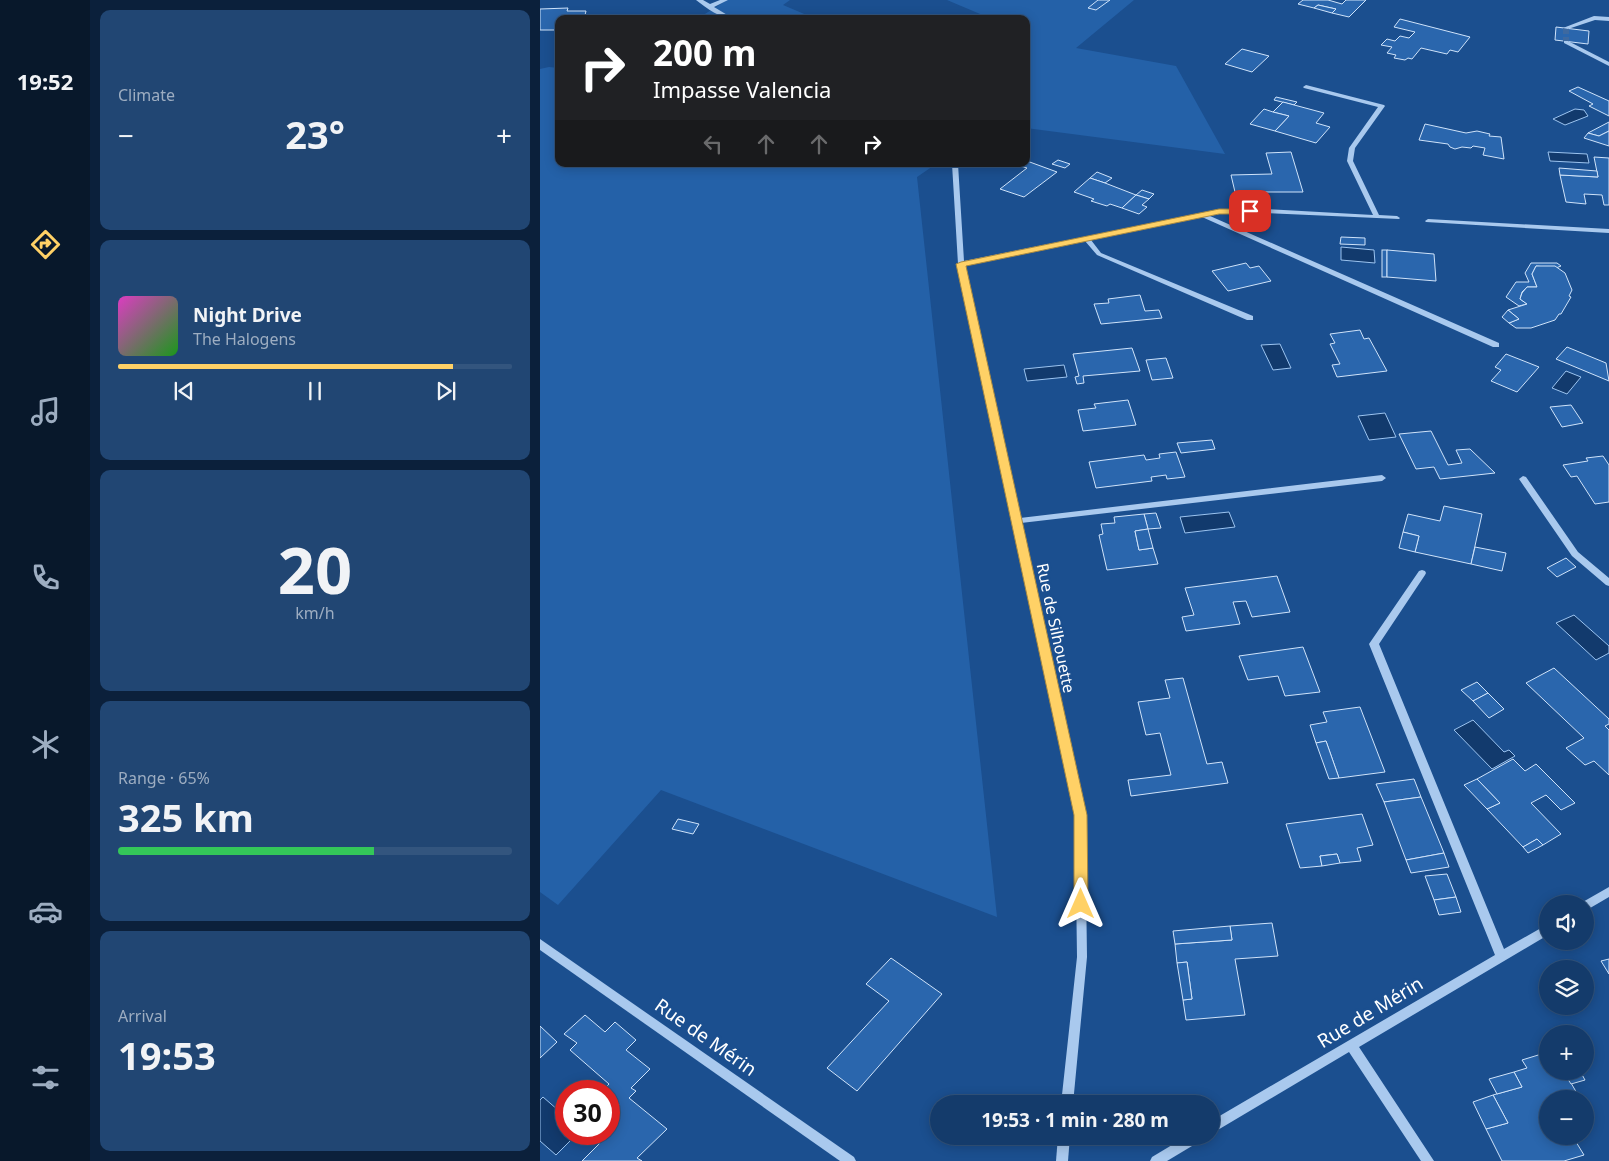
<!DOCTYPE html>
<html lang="en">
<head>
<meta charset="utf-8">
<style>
  body { margin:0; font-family:"Noto Sans",sans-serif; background:#214673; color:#f1f3f6; height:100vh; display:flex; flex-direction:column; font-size:19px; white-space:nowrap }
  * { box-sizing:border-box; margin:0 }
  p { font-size:16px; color:#9dadc1 }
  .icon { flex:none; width:28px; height:28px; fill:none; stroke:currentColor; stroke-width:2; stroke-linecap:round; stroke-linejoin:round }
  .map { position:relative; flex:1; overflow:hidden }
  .panel { display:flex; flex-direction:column; gap:10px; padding:10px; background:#0b203b; width:450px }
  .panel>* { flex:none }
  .banner { position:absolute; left:15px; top:15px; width:475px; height:152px; border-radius:10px; box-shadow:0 2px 12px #0003,0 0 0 1px #33557e; background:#202124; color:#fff; overflow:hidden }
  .tools { position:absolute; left:999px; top:895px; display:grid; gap:10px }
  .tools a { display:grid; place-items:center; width:55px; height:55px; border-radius:50%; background:#143b6b; box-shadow:0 2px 12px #0003,0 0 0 1px #33557e; font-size:25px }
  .speed { position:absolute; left:15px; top:1080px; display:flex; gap:10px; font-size:25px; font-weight:700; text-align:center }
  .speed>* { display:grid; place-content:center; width:65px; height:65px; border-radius:50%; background:#143b6b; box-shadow:0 2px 12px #0003,0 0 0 1px #33557e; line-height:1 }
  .speed .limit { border:8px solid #d22; background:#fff; color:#111 }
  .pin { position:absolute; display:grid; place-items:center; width:42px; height:42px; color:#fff; margin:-21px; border-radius:10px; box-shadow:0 2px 8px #0006 }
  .me { position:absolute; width:55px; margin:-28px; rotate:0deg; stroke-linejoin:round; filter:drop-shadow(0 0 4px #0008) }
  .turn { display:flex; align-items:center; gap:18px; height:105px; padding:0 15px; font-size:22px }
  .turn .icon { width:65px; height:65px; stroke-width:2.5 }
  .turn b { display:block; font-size:35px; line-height:42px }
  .lanes { display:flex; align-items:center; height:48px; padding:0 15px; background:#0003; justify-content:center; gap:25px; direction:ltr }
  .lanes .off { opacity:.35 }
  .big { font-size:38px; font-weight:700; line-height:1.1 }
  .panel .widget { flex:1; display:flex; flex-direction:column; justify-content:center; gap:8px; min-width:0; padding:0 18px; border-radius:10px; background:#214673 }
  .panel .dial { align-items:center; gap:0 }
  .dial b { font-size:65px; line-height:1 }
  .song { display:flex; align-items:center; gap:15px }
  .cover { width:60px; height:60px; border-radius:8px; background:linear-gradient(135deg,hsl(310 70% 55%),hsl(120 70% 35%)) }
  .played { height:5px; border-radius:2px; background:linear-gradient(90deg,#ffd166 85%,#33557e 85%) }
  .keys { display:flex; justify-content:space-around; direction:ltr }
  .heat { display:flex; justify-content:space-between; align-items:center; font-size:28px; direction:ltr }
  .charge { height:8px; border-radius:4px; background:linear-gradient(90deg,#34c759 65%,#33557e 0) }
  .trip { position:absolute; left:390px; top:1095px; width:290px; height:50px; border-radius:25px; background:#143b6b; box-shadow:0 2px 12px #0003,0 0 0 1px #33557e; font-weight:700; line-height:50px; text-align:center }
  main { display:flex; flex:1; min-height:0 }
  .menu { display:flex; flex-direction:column; width:90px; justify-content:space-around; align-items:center; background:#08182b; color:#9dadc1 }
  .menu .icon { width:35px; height:35px }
  .menu .selected { color:#ffd166 }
  .menu b { font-size:22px; color:#f1f3f6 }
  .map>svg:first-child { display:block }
  .green { fill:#2461a8 }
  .water { fill:#123a6d; stroke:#9cc4f0 }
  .building { fill:#2a66ad; stroke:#cfe3fa }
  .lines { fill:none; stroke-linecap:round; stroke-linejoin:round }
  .minor-tunnel { stroke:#3d69a0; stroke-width:6; stroke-dasharray:6 3; stroke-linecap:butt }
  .minor { fill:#a9c9ee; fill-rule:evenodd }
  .route { fill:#ffd166; stroke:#a68842 }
  .labels { text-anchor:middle; stroke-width:5; stroke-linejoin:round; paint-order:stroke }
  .street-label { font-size:16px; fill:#fff; stroke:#1b4f8f }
  .near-street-label { font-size:19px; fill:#fff; stroke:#1b4f8f }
</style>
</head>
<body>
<main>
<nav class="menu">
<b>19:52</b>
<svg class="icon selected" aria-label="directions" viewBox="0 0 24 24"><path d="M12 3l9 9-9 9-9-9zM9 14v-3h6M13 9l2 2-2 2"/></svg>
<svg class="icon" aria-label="music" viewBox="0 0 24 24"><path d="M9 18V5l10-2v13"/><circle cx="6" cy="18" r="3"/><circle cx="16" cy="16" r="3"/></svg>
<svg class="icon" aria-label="phone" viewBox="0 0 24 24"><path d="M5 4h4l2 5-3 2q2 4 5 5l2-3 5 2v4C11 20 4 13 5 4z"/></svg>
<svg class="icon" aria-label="climate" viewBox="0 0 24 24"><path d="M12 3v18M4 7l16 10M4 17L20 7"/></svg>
<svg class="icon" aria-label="car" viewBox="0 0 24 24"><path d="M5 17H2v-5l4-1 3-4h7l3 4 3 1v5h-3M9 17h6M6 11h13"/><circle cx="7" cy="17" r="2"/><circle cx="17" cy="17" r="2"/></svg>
<svg class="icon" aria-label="filters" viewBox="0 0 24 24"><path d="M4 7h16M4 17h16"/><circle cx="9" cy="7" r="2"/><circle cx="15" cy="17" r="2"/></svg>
</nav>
<section class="panel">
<div class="widget"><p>Climate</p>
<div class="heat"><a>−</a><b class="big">23°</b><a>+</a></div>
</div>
<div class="widget">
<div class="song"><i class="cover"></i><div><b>Night Drive</b><p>The Halogens</p></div></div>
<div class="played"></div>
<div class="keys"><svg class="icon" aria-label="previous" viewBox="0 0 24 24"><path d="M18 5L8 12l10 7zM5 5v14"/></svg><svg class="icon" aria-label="pause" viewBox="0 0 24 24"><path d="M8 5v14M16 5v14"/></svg><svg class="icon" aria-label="next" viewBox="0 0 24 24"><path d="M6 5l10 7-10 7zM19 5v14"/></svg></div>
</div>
<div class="widget dial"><b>20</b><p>km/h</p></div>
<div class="widget"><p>Range · 65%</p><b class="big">325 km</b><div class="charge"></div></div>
<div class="widget"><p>Arrival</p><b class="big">19:53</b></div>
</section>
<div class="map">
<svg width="1069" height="1161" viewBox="0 0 1069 1161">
  <rect width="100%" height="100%" fill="#1b4f8f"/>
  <g class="green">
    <path d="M 187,0 L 250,0 L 243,5 L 276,19 L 157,19 Z"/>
    <path d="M 407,0 L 594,0 L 536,48 L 636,66 L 685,154 L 486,128 L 486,19 L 452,19 Z"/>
    <path d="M 9,67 L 19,68 L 19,164 L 396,164 L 377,177 L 457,917 L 121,790 L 18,905 L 0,892 L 0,69 Z"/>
  </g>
  <g class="water">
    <path d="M 1035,109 L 1044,110 L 1048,116 L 1025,125 L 1013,119 Z"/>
    <path d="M 1008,152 L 1047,154 L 1049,163 L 1010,161 Z"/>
    <path d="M 801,247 L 834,250 L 835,263 L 801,260 Z"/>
    <path d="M 740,344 L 751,368 L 733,370 L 721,345 Z"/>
    <path d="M 524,365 L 527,377 L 487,381 L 484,369 Z"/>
    <path d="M 1026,371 L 1041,377 L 1027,394 L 1012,388 Z"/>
    <path d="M 845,413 L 856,437 L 829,440 L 818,416 Z"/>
    <path d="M 689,512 L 695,527 L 645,533 L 640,517 Z"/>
    <path d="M 1034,615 L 1069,646 L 1069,653 L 1056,660 L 1016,623 Z"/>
    <path d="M 933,720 L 964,752 L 969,750 L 975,756 L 952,769 L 914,730 Z"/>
    <path d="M 3,1097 L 26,1117 L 26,1134 L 37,1134 L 16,1155 L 0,1141 L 0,1100 Z"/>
  </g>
  <g class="building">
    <path d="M 558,0 L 570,0 L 556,10 L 548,8 Z"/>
    <path d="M 763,0 L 788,0 L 802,4 L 806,0 L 826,0 L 809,17 L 792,13 L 796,9 L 778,5 L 774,8 L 758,4 Z"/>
    <path d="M 778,5 L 796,9 L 792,13 L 774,8 Z"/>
    <path d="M 28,8 L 27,11 L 46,11 L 44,19 L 19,19 L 19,30 L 0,30 L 0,9 Z"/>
    <path d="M 860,19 L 930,37 L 918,52 L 910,50 L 907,54 L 881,48 L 872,59 L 868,58 L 865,60 L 854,58 L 856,55 L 847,53 L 852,47 L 841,45 L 847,39 L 855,41 L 860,36 L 869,38 L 875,32 L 854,27 Z"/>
    <path d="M 1016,27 L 1049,31 L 1048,44 L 1015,40 Z"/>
    <path d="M 702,49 L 729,56 L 712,72 L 685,64 Z"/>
    <path d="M 1038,87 L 1069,101 L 1069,116 L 1049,106 L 1053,104 L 1029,91 Z"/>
    <path d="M 736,97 L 757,102 L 754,105 L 734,100 Z"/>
    <path d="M 743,102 L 784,113 L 776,123 L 790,127 L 776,143 L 735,131 L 749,116 L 733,112 Z"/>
    <path d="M 724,109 L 733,112 L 749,116 L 735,131 L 710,124 Z"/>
    <path d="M 1069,122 L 1069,131 L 1059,136 L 1048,133 Z"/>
    <path d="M 885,124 L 926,133 L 937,131 L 950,134 L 949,136 L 961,137 L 964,159 L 943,155 L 945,148 L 933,146 L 931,148 L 922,147 L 915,149 L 910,147 L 908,144 L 879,140 Z"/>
    <path d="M 1069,131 L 1069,146 L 1044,138 L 1048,133 L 1059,136 Z"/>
    <path d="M 751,152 L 763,192 L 695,192 L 691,175 L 732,174 L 726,153 Z"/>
    <path d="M 1054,157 L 1069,158 L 1069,205 L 1064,205 L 1062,195 L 1044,194 L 1046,204 L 1026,202 L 1020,175 L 1058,177 Z"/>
    <path d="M 518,160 L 530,164 L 525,168 L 512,164 Z"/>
    <path d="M 487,161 L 517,172 L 484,197 L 460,189 L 487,168 L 480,166 L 486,164 Z"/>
    <path d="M 1019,168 L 1057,171 L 1058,177 L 1020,175 Z"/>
    <path d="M 557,172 L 572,178 L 565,183 L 550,178 Z"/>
    <path d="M 550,178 L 565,183 L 596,195 L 582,208 L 570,204 L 567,206 L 551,201 L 554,199 L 534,192 Z"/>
    <path d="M 602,190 L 614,194 L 609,199 L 596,195 Z"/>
    <path d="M 596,195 L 609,199 L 602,205 L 607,207 L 599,214 L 582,208 Z"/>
    <path d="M 801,237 L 825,238 L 825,245 L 800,244 Z"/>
    <rect x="842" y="250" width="5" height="27"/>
    <path d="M 847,250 L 894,254 L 896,281 L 847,277 Z"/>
    <path d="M 706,263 L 710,268 L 719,266 L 731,281 L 688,291 L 672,271 Z"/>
    <path d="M 991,263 L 1017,263 L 1021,266 L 1016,268 L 996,266 L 992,274 L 997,287 L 987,287 L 982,292 L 980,299 L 987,304 L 979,306 L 966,297 L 976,282 L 989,282 L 985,273 Z"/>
    <path d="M 996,266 L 1015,266 L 1025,273 L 1032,290 L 1029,296 L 1031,297 L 1021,314 L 1019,314 L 1015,320 L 991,328 L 976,328 L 969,323 L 979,319 L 968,310 L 987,304 L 980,299 L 982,293 L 987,287 L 997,287 L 992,274 Z"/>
    <path d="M 600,295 L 605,311 L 619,310 L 622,318 L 561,324 L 554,304 L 569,303 L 568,299 Z"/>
    <path d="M 968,310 L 979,319 L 969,323 L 962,317 Z"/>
    <path d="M 820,330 L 824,339 L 829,338 L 847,371 L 797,377 L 792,365 L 800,364 L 790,344 L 795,343 L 790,334 Z"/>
    <path d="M 1027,347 L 1066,363 L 1069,381 L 1016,359 Z"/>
    <path d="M 592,348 L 600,371 L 543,376 L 544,383 L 537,384 L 535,377 L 539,376 L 533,354 Z"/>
    <path d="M 966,354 L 999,367 L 977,392 L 951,381 L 961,370 L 955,367 Z"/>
    <path d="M 626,358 L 633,378 L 612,380 L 606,360 Z"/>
    <path d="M 588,400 L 596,425 L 543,431 L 538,410 L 556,408 L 554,404 Z"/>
    <path d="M 1031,405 L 1043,423 L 1022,427 L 1010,407 Z"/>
    <path d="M 891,431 L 908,465 L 922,463 L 916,450 L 930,449 L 955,473 L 900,479 L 894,467 L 876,469 L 859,434 Z"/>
    <path d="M 672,440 L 675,449 L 641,453 L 637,443 Z"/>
    <path d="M 636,452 L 645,477 L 627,479 L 626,475 L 611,477 L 612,481 L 556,488 L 549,462 L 604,455 L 606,460 L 620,458 L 619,454 Z"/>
    <path d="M 1063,456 L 1069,465 L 1069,502 L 1055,504 L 1037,476 L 1031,477 L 1023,465 L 1048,461 L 1046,458 Z"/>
    <path d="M 904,506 L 942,514 L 931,564 L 875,552 L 879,536 L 863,532 L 868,514 L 900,521 Z"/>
    <path d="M 616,513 L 621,528 L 608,529 L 604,514 Z"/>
    <path d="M 604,514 L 608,529 L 595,531 L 599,550 L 613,548 L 618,564 L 567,570 L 559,535 L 563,534 L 561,524 L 575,523 L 574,517 Z"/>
    <path d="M 608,529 L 613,548 L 599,550 L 595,531 Z"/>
    <path d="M 863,532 L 879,536 L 875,552 L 859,548 Z"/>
    <path d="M 935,547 L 966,553 L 962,571 L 931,564 Z"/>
    <path d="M 1026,558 L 1036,567 L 1017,577 L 1007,568 Z"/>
    <path d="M 737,576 L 750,612 L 712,617 L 706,601 L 693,602 L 700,624 L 646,631 L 642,617 L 654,615 L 645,588 Z"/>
    <path d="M 763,647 L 780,692 L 745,696 L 738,676 L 708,680 L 699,656 Z"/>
    <path d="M 1014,668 L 1069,719 L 1069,724 L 1065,726 L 1069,730 L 1069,775 L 1054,761 L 1045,765 L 1026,748 L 1044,738 L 986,683 Z"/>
    <path d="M 643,678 L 667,764 L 682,762 L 688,783 L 591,796 L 588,780 L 631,775 L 620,733 L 606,735 L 598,702 L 630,698 L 625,680 Z"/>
    <path d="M 937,682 L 948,693 L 933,701 L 921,690 Z"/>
    <path d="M 948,693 L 964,709 L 949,718 L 933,701 Z"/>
    <path d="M 820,707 L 845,772 L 799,778 L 786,741 L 776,743 L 770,725 L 787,722 L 783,712 Z"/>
    <path d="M 786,741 L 799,778 L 789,779 L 776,743 Z"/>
    <path d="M 973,759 L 985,771 L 996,764 L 1035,803 L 1021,810 L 1006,795 L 991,803 L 1021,834 L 1003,845 L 997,839 L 983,847 L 947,809 L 960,803 L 937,779 Z"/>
    <path d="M 874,779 L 881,797 L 844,802 L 836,784 Z"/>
    <path d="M 937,779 L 960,803 L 947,809 L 924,785 Z"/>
    <path d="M 881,797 L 904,853 L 866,860 L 844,802 Z"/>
    <path d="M 822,814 L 833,845 L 817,848 L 821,861 L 800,863 L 797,854 L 780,856 L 782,866 L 760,868 L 746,824 Z"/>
    <path d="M 138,819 L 159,824 L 153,834 L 132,829 Z"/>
    <path d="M 997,839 L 1003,845 L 988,853 L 983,847 Z"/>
    <path d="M 904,853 L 909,867 L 871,873 L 866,860 Z"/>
    <path d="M 797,854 L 800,863 L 782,866 L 780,856 Z"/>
    <path d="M 907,874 L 916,897 L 894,900 L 885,876 Z"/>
    <path d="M 916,897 L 921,912 L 899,915 L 894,900 Z"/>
    <path d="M 732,923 L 738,956 L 695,959 L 705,1015 L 646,1020 L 643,1000 L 652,999 L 647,962 L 637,963 L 635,944 L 692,940 L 690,926 Z"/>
    <path d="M 690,926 L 692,940 L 635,944 L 633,931 Z"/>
    <path d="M 351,958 L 402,994 L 317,1091 L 287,1068 L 349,1001 L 326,984 Z"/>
    <path d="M 1069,959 L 1069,974 L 1061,961 Z"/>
    <path d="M 647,962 L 652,999 L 643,1000 L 637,963 Z"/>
    <path d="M 45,1015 L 65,1032 L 75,1022 L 96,1040 L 86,1050 L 110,1069 L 91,1088 L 96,1091 L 89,1098 L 127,1129 L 97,1158 L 102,1161 L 42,1161 L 69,1134 L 69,1116 L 80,1105 L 69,1095 L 69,1091 L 63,1090 L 69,1084 L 30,1050 L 37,1043 L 24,1034 Z"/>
    <path d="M 0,1026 L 17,1042 L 0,1058 Z"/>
    <path d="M 1008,1052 L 1008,1071 L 1024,1071 L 1038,1095 L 1027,1099 L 1008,1099 L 1008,1109 L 1005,1113 L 1008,1118 L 1008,1136 L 1033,1137 L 1044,1155 L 1024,1161 L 962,1161 L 946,1129 L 968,1123 L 953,1095 L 982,1087 L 974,1072 L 987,1068 L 982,1060 Z"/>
    <path d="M 1029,1071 L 1040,1071 L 1045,1080 L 1031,1084 L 1024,1073 Z"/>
    <path d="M 974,1072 L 982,1087 L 957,1094 L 949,1079 Z"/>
    <path d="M 953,1095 L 968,1123 L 946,1129 L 933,1102 Z"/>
  </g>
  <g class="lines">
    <path class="minor-tunnel" d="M 1026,28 L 1026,42"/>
    <g class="minor">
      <path d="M 156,0 L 163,0 L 170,4 L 180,0 L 188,0 L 174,7 L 194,19 C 181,19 166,8 156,0 Z"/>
      <path d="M 1054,16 L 1069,17 L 1069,21 L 1055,20 L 1028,29 L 1023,28 Z"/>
      <path d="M 1024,41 L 1028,41 L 1069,62 L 1069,66 L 1024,43 Z"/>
      <path d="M 766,85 L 844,105 L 845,106 L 815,148 L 813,161 L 839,215 L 857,216 L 860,218 L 859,219 L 725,213 L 679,214 L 670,216 L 959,343 L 959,347 L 953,347 L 662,217 L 551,240 L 561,253 L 713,316 L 713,320 L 707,320 L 557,255 L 545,241 L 425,265 L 480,518 L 842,475 L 846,478 L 842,481 L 481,523 L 545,815 L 547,957 L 533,1104 L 521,1104 L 537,957 L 535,815 L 418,264 L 412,164 L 418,164 L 424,261 L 679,210 L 725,209 L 833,215 L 807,161 L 809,148 L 838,107 L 764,88 L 763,87 Z"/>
      <path d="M 888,219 L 1069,229 L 1069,233 L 886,222 L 885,221 Z"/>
      <path d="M 983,476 L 986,477 L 1038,552 L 1069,578 L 1069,586 L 1066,585 L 1032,556 L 979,479 Z"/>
      <path d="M 882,570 L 885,571 L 886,573 L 885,575 L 839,644 L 964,949 L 1008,924 L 1008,935 L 819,1047 L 894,1161 L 881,1161 L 809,1052 L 671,1134 L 671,1121 L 955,955 L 829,644 L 879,571 Z"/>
      <path d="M 1069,887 L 1069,897 L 1045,911 L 1045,904 L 1041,903 Z"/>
      <path d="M 0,939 L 314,1157 L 316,1161 L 300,1161 L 0,950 Z"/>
      <path d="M 518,1136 L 530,1136 L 528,1161 L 516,1161 Z"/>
      <path d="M 647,1136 L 664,1136 L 662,1140 L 627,1161 L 610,1161 L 612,1157 Z"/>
    </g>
  </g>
  <path class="route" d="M 679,209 L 710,209 L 714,211 L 710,214 L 679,214 L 426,266 L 547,815 L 548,904 L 546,908 L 541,910 L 536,908 L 534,904 L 534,815 L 416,264 L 421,262 Z"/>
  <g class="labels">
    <g class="street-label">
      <text transform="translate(516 628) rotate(78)" y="6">Rue de Silhouette</text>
    </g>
    <g class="near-street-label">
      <text transform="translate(830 1012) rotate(-31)" y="7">Rue de Mérin</text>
      <text transform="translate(166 1037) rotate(35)" y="7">Rue de Mérin</text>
    </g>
  </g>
</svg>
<div class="tools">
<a><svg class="icon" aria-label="sound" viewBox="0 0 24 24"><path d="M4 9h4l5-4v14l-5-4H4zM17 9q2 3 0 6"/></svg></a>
<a><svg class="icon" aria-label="layers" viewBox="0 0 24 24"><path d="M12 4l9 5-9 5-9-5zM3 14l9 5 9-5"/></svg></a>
<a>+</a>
<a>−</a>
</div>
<div class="speed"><div class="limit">30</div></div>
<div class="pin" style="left:710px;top:211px;background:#d93025"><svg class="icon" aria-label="arrive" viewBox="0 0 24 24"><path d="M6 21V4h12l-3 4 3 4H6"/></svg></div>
<svg class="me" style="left:541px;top:904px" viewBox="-20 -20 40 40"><path d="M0-17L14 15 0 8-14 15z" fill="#ffd166" stroke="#fff" stroke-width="4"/></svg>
<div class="trip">19:53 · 1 min · 280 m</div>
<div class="banner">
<div class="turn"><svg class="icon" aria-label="right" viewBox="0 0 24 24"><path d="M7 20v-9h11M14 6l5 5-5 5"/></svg><div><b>200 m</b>Impasse Valencia</div></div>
<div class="lanes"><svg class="icon off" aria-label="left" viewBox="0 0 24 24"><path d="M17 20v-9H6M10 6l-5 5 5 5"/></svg><svg class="icon off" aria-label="ahead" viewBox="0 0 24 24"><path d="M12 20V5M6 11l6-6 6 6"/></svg><svg class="icon off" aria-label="ahead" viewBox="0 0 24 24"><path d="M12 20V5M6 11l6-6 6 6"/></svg><svg class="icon" aria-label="right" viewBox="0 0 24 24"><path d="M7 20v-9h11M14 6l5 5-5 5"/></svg></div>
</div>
</div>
</main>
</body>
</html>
